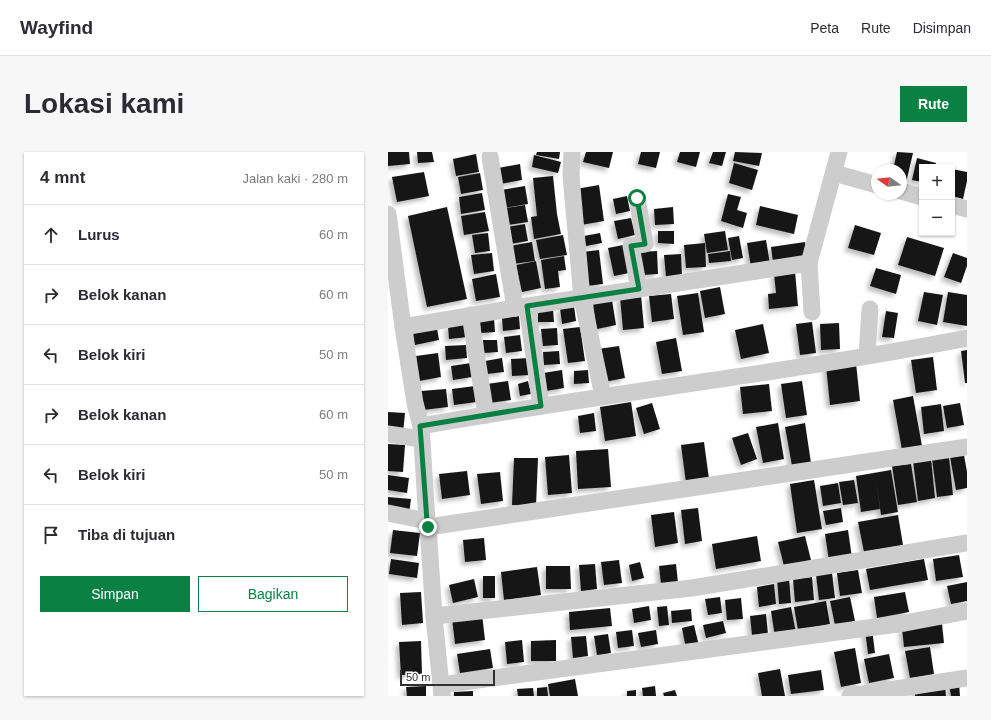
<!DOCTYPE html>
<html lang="id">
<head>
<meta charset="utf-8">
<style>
  body { margin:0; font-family:Helvetica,sans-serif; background:#f7f7f7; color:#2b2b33 }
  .controls { position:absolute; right:12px; top:12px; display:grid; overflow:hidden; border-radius:0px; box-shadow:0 1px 3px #0004 }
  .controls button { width:36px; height:36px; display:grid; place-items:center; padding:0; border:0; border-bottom:1px solid #e1e1e2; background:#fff; color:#2b2b33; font:20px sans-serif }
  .compass { position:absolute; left:483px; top:12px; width:36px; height:36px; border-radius:50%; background:#fff; box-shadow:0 1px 3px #0004; rotate:285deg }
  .scale { position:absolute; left:12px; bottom:10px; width:95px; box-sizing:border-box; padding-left:4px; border:2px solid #303030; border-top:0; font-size:11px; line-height:14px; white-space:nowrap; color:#303030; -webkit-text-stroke:3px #fff; paint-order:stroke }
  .stop { position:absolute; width:12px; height:12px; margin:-9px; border:3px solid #0b8043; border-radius:50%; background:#fff }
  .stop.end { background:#0b8043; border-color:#fff; box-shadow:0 1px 4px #0008 }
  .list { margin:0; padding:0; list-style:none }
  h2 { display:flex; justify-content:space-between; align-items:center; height:52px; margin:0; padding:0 16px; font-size:17px }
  h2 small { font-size:13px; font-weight:400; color:#7c7c81 }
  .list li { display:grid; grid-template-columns:26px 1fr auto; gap:12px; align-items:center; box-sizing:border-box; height:60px; padding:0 16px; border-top:1px solid #e1e1e2 }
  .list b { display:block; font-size:15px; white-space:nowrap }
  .list em { font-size:13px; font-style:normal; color:#7c7c81 }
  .actions { display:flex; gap:8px; padding:12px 16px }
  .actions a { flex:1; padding:9px 0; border:1px solid #0b8043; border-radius:0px; text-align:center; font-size:14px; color:#0b8043 }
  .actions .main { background:#0b8043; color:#fff }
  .icon { flex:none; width:22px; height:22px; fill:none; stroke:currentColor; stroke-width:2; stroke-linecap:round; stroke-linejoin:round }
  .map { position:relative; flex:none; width:579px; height:544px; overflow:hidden; border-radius:0px }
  header { display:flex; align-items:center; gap:24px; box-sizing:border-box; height:56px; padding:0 20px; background:#fff; border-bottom:1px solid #e1e1e2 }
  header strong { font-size:19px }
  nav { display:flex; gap:22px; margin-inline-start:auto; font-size:14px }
  .intro { display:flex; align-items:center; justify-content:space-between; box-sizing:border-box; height:96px; padding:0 24px }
  h1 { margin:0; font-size:28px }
  .button { padding:10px 18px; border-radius:0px; background:#0b8043; color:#fff; font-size:14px; font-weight:700 }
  main { display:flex; gap:24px; padding:0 24px }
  aside { flex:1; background:#fff; border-radius:0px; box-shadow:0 1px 3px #0004 }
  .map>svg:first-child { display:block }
  .building { fill:#171717; filter:url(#shadow) }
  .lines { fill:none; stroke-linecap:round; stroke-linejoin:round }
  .minor { stroke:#cdcdcd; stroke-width:17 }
  .route { stroke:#0b8043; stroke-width:5 }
</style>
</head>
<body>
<header>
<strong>Wayfind</strong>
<nav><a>Peta</a><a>Rute</a><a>Disimpan</a></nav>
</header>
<div class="intro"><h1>Lokasi kami</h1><a class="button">Rute</a></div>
<main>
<aside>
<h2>4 mnt<small>Jalan kaki · 280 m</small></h2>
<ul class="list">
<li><svg class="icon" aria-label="ahead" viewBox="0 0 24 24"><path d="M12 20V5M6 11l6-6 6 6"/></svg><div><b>Lurus</b></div><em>60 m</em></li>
<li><svg class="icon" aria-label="right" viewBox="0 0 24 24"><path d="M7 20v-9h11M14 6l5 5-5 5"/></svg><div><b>Belok kanan</b></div><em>60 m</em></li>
<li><svg class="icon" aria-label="left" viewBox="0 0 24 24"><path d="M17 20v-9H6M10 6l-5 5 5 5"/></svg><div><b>Belok kiri</b></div><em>50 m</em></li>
<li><svg class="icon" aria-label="right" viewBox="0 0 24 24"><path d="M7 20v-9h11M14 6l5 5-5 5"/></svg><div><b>Belok kanan</b></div><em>60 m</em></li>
<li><svg class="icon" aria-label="left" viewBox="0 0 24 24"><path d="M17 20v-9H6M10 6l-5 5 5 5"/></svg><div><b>Belok kiri</b></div><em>50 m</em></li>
<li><svg class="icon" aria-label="arrive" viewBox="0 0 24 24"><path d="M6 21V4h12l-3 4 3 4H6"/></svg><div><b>Tiba di tujuan</b></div></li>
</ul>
<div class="actions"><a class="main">Simpan</a><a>Bagikan</a></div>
</aside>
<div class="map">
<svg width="579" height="544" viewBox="0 0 579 544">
  <defs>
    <filter id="shadow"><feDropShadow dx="-3.5" dy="3.5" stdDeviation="2" flood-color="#0004"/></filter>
  </defs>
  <rect width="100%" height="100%" fill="#fff"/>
  <g class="building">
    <polygon points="0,0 21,0 22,12 0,14"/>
    <polygon points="29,0 44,0 46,10 30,11"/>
    <polygon points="149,0 172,0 171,7 148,3"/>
    <polygon points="198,0 225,0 221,16 195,10"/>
    <polygon points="253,0 272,0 268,16 250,12"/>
    <polygon points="292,0 312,0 308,15 289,10"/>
    <polygon points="325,0 338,0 334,14 321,11"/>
    <polygon points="347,0 374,1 371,14 345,9"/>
    <polygon points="509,0 525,1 518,31 513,29 513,18 505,18"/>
    <polygon points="88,2 91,20 68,24 65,7"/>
    <polygon points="146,3 173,10 170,21 144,15"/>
    <polygon points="529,6 548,11 547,15 534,15 534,30 524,28"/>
    <polygon points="346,11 370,18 364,38 341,31"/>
    <polygon points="132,12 134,28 112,32 110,16"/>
    <polygon points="564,17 579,20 579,29 575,47 564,44"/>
    <polygon points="36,20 41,44 9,50 4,25"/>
    <polygon points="92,21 95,38 73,42 70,25"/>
    <polygon points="165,24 169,62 173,82 146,87 143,65 149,64 145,26"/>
    <polygon points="211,33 216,69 193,73 188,37"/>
    <polygon points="137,34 140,52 116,56 113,38"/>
    <polygon points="94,41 97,58 73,62 71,45"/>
    <polygon points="340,42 353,45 349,58 359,61 355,76 333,69"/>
    <polygon points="239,44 242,59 228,62 225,47"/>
    <polygon points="137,53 140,70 120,73 118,56"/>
    <polygon points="372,54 410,63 406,82 368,73"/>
    <polygon points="59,55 79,147 39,155 20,64"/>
    <polygon points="285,55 286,72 267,73 266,57"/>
    <polygon points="97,60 101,79 76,83 73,64"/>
    <polygon points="243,66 247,83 230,87 226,69"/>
    <polygon points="137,72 140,89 122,92 119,75"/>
    <polygon points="467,73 493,81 486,103 460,96"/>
    <polygon points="270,79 286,79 286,92 270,91"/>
    <polygon points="337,79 340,98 319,101 316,82"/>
    <polygon points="100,81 102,99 87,101 84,83"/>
    <polygon points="212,81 214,91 198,94 196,84"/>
    <polygon points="175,83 179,103 152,107 148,88"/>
    <polygon points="351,84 355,106 344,108 340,86"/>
    <polygon points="519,85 556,96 547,124 510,113"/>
    <polygon points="378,88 382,112 363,115 359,91"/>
    <polygon points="144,90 147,109 125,112 122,94"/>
    <polygon points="417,90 419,105 385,110 383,95"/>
    <polygon points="317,91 318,115 298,116 296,93"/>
    <polygon points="235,93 241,121 226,124 220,96"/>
    <polygon points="211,98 215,132 198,134 194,100"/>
    <polygon points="269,99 270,122 253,123 252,100"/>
    <polygon points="342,99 343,109 321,111 320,102"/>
    <polygon points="104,101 106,119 86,122 83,103"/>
    <polygon points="565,101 579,106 579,114 573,131 556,125"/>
    <polygon points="293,102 294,124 278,125 276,103"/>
    <polygon points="176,104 178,118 170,119 172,135 157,137 153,108"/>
    <polygon points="148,109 153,136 134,140 128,113"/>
    <polygon points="488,116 513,123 508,142 482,134"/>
    <polygon points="407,119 410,154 381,157 380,142 388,141 386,122"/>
    <polygon points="108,122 112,145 88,149 84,127"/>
    <polygon points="332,135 337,162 317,166 312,139"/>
    <polygon points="536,140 555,143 549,173 530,169"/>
    <polygon points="560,140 579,143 579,174 555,170"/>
    <polygon points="310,141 316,180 295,183 289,144"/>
    <polygon points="283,142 286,167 264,170 261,144"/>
    <polygon points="253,143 256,176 235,178 232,145"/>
    <polygon points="224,148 228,173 209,177 205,152"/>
    <polygon points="186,154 188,169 174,172 172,156"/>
    <polygon points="150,157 165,157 166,170 150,170"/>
    <polygon points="498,159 510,161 506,186 494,185"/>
    <polygon points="131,164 132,177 115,179 114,166"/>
    <polygon points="106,166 107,180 93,181 92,168"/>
    <polygon points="424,170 428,201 412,203 408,172"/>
    <polygon points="451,171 452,197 433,198 432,172"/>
    <polygon points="79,172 80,185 61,187 60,174"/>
    <polygon points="375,172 381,201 353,207 347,178"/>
    <polygon points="192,175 197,209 180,211 175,177"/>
    <polygon points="49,176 51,188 27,193 25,180"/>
    <polygon points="169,176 170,193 155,194 153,177"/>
    <polygon points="132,183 134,199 118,201 116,185"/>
    <polygon points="288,186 294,219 274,222 268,190"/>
    <polygon points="95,188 109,188 110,200 96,201"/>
    <polygon points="78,193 79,206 58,208 57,194"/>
    <polygon points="231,194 237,226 216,230 210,197"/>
    <polygon points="579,198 579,231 577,231 573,199"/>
    <polygon points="171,199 172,212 156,213 155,200"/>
    <polygon points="50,201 53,225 31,229 28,204"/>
    <polygon points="545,205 549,238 528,241 523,208"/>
    <polygon points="114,206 116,220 99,222 97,209"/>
    <polygon points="141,206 142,223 124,224 123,207"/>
    <polygon points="83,211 84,225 65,228 63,214"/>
    <polygon points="468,211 472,249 442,253 438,214"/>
    <polygon points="174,218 176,236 158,239 155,221"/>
    <polygon points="200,218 201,231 186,232 186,219"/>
    <polygon points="120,229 123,248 101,251 99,232"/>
    <polygon points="140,229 143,242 132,244 130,232"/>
    <polygon points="414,229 419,263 398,266 393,232"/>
    <polygon points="381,232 384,259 355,262 352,235"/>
    <polygon points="87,234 89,250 66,253 64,237"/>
    <polygon points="58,237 60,255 35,258 33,239"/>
    <polygon points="525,244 534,294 514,298 505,248"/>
    <polygon points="243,250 248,284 217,289 212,255"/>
    <polygon points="264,251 272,277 256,282 248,256"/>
    <polygon points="572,251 576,273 559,276 555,254"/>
    <polygon points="553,252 556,279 536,282 533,255"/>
    <polygon points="0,260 17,261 15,281 0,280"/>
    <polygon points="206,261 208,279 192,281 190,264"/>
    <polygon points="390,271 396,307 375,311 368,275"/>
    <polygon points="417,271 423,311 404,314 397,275"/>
    <polygon points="360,281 369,307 353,313 344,286"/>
    <polygon points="316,290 321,327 298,331 293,293"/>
    <polygon points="0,292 17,293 15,320 0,319"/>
    <polygon points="220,297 223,335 190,337 188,299"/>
    <polygon points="181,303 184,341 160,343 157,305"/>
    <polygon points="576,303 579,320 579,336 568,338 562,305"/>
    <polygon points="561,305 565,343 549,345 544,307"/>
    <polygon points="126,306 150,306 148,354 124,353"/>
    <polygon points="543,306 547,346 530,349 525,309"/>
    <polygon points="523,312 529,350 510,353 504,314"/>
    <polygon points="503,318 510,360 493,363 488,328 492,357 473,360 468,324"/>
    <polygon points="79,319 82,343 54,347 51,322"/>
    <polygon points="112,320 115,349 93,352 89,322"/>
    <polygon points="0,323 21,326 19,341 0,338"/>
    <polygon points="426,328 434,377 409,381 402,332"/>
    <polygon points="466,328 470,351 455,353 451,330"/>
    <polygon points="450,331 453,351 435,354 432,334"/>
    <polygon points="0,345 23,347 21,362 0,360"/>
    <polygon points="310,356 314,389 297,392 293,358"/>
    <polygon points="453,356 455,370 438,373 435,359"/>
    <polygon points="286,360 290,391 267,395 263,363"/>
    <polygon points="510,363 515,393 476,400 470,370"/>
    <polygon points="5,378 32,381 29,404 2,401"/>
    <polygon points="460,378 464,406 441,409 437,382"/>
    <polygon points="369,384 373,409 328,417 324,392"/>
    <polygon points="417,384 423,408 396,414 390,390"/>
    <polygon points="96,386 98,408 77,410 75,388"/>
    <polygon points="571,403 575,425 548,429 545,407"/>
    <polygon points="3,407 31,411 29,426 1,422"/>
    <polygon points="536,407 540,428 482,438 478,417"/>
    <polygon points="231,408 234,431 216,433 213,410"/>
    <polygon points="252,410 256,426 244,429 241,413"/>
    <polygon points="207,412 209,437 193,439 191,413"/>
    <polygon points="288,412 290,431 273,432 271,414"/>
    <polygon points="158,414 182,414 183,437 158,437"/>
    <polygon points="149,415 153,443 116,448 113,420"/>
    <polygon points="470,418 474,441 452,444 449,421"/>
    <polygon points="444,421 447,446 431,448 428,423"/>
    <rect x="95" y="424" width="12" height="22"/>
    <polygon points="401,425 403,451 391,452 389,426"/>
    <polygon points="424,425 426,448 407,450 405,427"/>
    <polygon points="86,427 90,445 65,451 61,433"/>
    <polygon points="579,430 579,449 563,452 559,434"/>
    <polygon points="386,432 388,452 371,455 369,435"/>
    <polygon points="33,440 35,471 14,473 12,441"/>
    <polygon points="517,440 521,460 489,466 486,445"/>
    <polygon points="332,445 334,461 320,463 317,447"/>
    <polygon points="462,445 467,469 447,473 442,449"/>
    <polygon points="353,446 355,467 339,468 337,448"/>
    <polygon points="438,449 442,472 410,478 406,455"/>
    <polygon points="261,454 263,468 246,471 244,457"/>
    <polygon points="279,454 281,473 271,474 269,455"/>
    <polygon points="403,455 408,481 387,485 383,459"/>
    <polygon points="222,456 224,474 182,478 181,460"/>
    <polygon points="303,457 304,469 284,471 283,459"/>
    <polygon points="94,462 97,488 67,492 64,466"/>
    <polygon points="378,462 380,482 364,483 362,464"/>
    <polygon points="335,469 338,481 318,486 315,473"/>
    <polygon points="554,472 556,491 516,495 514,476"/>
    <polygon points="306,473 311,494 298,497 294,476"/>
    <polygon points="484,477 487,501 480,502 477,478"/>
    <polygon points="244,478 246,494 230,496 228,480"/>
    <polygon points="268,478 270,492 253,495 250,481"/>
    <polygon points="220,482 223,501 209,503 206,484"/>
    <polygon points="198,484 200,504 185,506 183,485"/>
    <polygon points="134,488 136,510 119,512 117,490"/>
    <polygon points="168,488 168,509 143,509 143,489"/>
    <polygon points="33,489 34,522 13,523 11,490"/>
    <polygon points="542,495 546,522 522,526 517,499"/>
    <polygon points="467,496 473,531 453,535 446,500"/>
    <polygon points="102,497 105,516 72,521 69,502"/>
    <polygon points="501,502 506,526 481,531 476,507"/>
    <polygon points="392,517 397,544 374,544 370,521"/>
    <polygon points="433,518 436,538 403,542 400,523"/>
    <polygon points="187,527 190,544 162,544 160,532"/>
    <polygon points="571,532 572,544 563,544 561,533"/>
    <polygon points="38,534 38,544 19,544 18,535"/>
    <polygon points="267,534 268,544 255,544 254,536"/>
    <polygon points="557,534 558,544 527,544 526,539"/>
    <polygon points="159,535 160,544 149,544 149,536"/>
    <polygon points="145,536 146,544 130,544 129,537"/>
    <polygon points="248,538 248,544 239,544 239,539"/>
    <polygon points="287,538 289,544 276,544 275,541"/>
    <polygon points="85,539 85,544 66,544 66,540"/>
  </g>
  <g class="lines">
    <g class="minor">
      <polyline points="184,0 183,24 194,146 215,244"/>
      <polyline points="102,5 127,156"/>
      <polyline points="446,21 489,33"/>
      <polyline points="513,39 534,45"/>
      <polyline points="249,46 257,92 243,94 251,137"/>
      <polyline points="564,53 579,57"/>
      <polyline points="0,62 15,175 127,156 421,111"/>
      <polyline points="139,154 153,254"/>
      <polyline points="424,160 421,111 451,0"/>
      <polyline points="82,163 98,263"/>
      <polyline points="15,175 27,251 33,274 39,369 40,375 46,464 54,544"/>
      <polyline points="479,203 482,157"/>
      <path d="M33 274C214 242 398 221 579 186"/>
      <polyline points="0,282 33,287"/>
      <polyline points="0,361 39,369"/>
      <polyline points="40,375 579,295"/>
      <polyline points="46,464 304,436 579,391"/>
      <polyline points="53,533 517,471 579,459"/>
      <polyline points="462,544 579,526"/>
    </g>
  </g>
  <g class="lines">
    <polyline class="route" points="40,375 39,369 32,274 153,254 139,154 251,137 243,94 257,92 249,46"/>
  </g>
</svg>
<div class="controls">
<button>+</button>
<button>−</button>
</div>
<svg class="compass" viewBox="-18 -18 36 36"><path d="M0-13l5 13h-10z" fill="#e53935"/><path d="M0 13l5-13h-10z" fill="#7c7c81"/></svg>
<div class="scale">50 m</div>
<div class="stop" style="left:249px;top:46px"></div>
<div class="stop end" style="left:40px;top:375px"></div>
</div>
</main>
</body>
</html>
